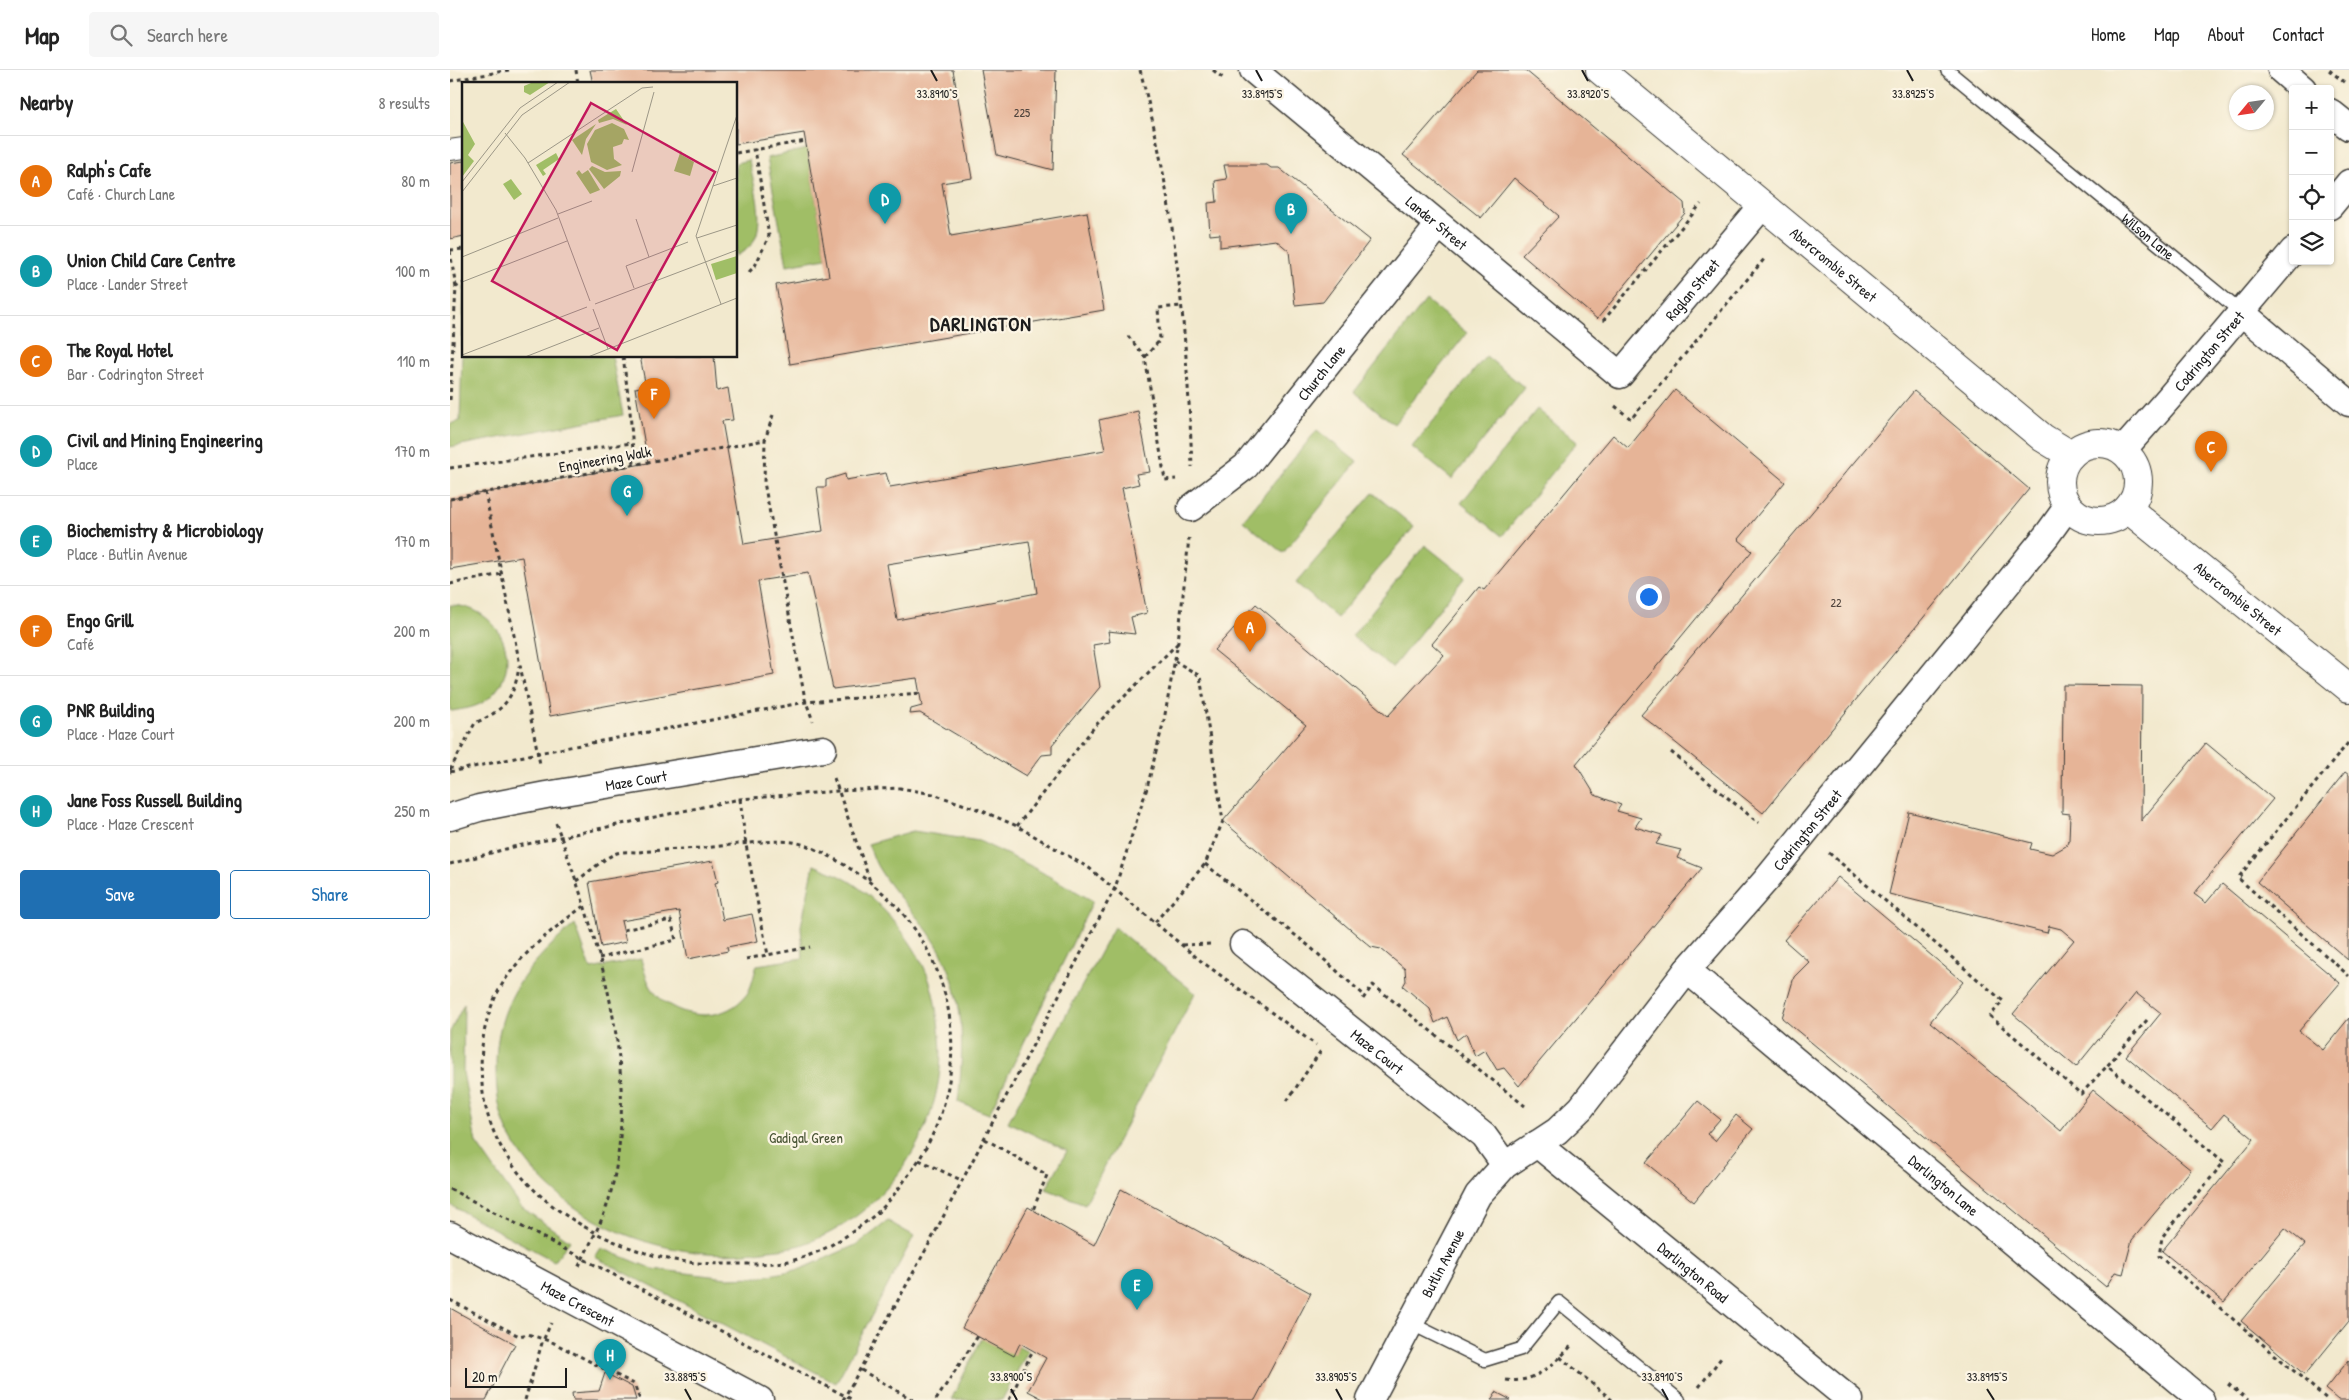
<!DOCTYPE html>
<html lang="en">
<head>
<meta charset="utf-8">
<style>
  body { margin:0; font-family:"Patrick Hand",sans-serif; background:#f6f6f6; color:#222 }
  .controls { position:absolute; right:15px; top:15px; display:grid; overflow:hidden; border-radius:5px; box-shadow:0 1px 4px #0004 }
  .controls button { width:45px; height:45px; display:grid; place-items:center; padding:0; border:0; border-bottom:1px solid #e0e0e0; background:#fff; color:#222; font:25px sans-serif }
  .compass { position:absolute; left:1779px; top:15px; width:45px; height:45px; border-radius:50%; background:#fff; box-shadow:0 1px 4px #0004; rotate:241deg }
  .scale { position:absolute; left:15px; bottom:12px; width:102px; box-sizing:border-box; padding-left:5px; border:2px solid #1c1c1c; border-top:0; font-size:14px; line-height:18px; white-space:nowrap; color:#1c1c1c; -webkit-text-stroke:4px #fcf5e5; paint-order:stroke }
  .you { position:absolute; left:1198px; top:526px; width:18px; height:18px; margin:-12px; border:4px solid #fff; border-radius:50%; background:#1a73e8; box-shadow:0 0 0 8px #1a73e833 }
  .badge { display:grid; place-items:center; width:32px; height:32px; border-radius:50%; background:#1f6fb2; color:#fff; font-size:16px; font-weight:700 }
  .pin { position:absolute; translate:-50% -41px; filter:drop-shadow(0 1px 2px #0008) }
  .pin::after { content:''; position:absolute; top:26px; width:18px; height:15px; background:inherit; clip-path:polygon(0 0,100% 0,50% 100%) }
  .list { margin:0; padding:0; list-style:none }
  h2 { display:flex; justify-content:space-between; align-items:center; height:65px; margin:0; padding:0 20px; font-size:21px }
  h2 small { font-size:16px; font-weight:400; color:#767676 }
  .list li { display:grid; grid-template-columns:32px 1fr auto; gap:15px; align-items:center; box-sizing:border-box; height:90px; padding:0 20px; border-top:1px solid #e0e0e0 }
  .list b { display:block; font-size:19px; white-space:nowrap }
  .list p { margin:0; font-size:16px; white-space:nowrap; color:#767676 }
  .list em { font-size:16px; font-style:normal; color:#767676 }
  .actions { display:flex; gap:10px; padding:15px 20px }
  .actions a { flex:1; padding:11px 0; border:1px solid #1f6fb2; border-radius:5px; text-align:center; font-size:18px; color:#1f6fb2 }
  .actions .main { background:#1f6fb2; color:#fff }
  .icon { flex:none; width:28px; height:28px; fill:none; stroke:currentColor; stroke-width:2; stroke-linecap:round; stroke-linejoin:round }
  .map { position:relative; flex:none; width:1899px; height:1330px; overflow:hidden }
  header { display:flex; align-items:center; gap:30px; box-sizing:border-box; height:70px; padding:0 25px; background:#fff; border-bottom:1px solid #e0e0e0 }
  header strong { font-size:24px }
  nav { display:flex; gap:28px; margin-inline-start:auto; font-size:18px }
  .search { width:350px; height:45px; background:#f6f6f6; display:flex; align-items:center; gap:12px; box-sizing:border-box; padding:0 18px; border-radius:5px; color:#767676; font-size:19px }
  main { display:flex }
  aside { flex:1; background:#fff }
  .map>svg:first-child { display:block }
  .green { fill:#a0be66; stroke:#5e6d41 }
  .building { fill:#e6b497; fill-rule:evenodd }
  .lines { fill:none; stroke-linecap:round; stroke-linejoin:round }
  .service-casing { stroke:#3c3b37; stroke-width:15 }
  .pedestrian-casing { stroke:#3c3b37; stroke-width:22 }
  .minor-casing { stroke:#3c3b37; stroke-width:29 }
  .tertiary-casing { stroke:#3c3b37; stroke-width:30 }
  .path { stroke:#3c3b37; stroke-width:3; stroke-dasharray:4 4; stroke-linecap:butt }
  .service { stroke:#fff; stroke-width:12 }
  .pedestrian { stroke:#fff; stroke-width:20 }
  .minor { stroke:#fff; stroke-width:26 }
  .tertiary { stroke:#fff; stroke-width:28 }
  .ticks { fill:none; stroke:#1c1c1c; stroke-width:2 }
  .labels { text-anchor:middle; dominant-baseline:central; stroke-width:4.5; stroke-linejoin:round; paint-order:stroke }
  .number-label { font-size:12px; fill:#4e423b }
  .street-label { font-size:15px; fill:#1c1c1c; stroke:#fcf5e5 }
  .park-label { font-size:15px; fill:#4a5536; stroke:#fcf5e5 }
  .district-label { font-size:20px; font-weight:bold; letter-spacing:1px; fill:#1c1c1c; stroke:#fcf5e5 }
  .inset-road { fill:none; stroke:#9c9787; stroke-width:1 }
  .view { fill:#c2185b; fill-opacity:0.15; stroke:#c2185b; stroke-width:2.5 }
  .inset-edge { fill:none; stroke:#1c1c1c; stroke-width:2.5 }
  .ticks-label { font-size:12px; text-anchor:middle; fill:#1c1c1c; stroke:#fcf5e5; stroke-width:4.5; stroke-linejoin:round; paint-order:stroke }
</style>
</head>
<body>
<header>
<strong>Map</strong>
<div class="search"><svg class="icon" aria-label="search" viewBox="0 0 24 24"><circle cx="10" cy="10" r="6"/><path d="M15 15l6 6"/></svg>Search here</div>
<nav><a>Home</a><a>Map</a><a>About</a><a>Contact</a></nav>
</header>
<main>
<aside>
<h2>Nearby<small>8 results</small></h2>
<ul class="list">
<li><span class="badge" style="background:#e8710a">A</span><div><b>Ralph's Cafe</b><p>Café · Church Lane</p></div><em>80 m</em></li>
<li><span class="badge" style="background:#0f9aa8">B</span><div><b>Union Child Care Centre</b><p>Place · Lander Street</p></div><em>100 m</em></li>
<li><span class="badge" style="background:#e8710a">C</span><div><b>The Royal Hotel</b><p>Bar · Codrington Street</p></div><em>110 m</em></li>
<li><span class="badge" style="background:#0f9aa8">D</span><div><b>Civil and Mining Engineering</b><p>Place</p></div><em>170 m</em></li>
<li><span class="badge" style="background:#0f9aa8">E</span><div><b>Biochemistry &amp; Microbiology</b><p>Place · Butlin Avenue</p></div><em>170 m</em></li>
<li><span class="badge" style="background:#e8710a">F</span><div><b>Engo Grill</b><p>Café</p></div><em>200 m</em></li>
<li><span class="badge" style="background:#0f9aa8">G</span><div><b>PNR Building</b><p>Place · Maze Court</p></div><em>200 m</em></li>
<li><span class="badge" style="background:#0f9aa8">H</span><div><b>Jane Foss Russell Building</b><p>Place · Maze Crescent</p></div><em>250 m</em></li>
</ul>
<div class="actions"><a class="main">Save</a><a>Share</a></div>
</aside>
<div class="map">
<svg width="1899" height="1330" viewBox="0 0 1899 1330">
  <rect width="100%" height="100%" fill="#fcf5e5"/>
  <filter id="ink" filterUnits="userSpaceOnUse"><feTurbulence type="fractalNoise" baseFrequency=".02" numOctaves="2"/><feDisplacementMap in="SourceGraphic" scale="10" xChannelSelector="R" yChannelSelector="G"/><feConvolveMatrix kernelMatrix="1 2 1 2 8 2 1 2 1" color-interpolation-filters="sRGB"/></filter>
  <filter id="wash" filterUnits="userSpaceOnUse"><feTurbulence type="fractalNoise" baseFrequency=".0096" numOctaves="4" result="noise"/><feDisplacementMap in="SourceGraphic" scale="20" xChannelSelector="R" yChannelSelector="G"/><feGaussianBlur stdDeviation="1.12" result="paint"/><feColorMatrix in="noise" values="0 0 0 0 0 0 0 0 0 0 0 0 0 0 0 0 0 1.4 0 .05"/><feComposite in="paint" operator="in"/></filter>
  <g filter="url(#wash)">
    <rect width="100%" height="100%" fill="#f2e9ce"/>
    <g class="green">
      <polygon points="357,79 376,188 337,195 317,88"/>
      <path d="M299 90C303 114 319 158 299 177 296 181 290 183 286 186V93Z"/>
      <polygon points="14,216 14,286 162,286 173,345 0,377 0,354 10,351"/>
      <polygon points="976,230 1017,263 944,354 904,322"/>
      <polygon points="1036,286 1075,318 1002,409 962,377"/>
      <polygon points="1087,339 1127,372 1052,466 1011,433"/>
      <polygon points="867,360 907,392 833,483 793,451"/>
      <polygon points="923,423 964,457 887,548 846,513"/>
      <polygon points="975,475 1015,507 942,598 902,566"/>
      <path d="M0 535C53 536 78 600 35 631 25 638 13 639 2 641L0 640Z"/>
      <path d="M463 761 529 771 579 795 643 831 539 1044 508 1032C514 977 516 920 485 872 470 847 446 827 431 802 425 794 422 783 418 774Z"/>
      <path d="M364 795C375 800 388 804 399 811 429 830 457 863 473 895 484 917 487 943 490 967 495 1015 477 1065 449 1103 423 1137 392 1161 351 1175 341 1178 329 1179 319 1180 223 1197 108 1155 60 1066 49 1047 46 1020 46 999 45 934 77 894 125 854L141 899 191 889C195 904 199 919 211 929 236 950 276 952 297 924 302 917 304 904 307 895L353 888 351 856Z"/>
      <polygon points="664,857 745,923 635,1134 596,1119 617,1081 558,1052"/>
      <polygon points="14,934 13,1002 26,1073 71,1137 120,1171 104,1191 0,1135 0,962"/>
      <polygon points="438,1151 464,1166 386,1313 145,1187 151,1178 203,1199 277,1208 309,1207 351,1199 408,1174"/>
      <polygon points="532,1268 564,1285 569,1276 578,1281 552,1330 501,1330"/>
    </g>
    <g id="blocks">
      <g class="building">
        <polygon points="140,0 503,0 522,108 492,113 501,166 637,142 654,240 340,294 326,215 379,206 354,63 286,74 286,14 143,14"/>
        <polygon points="531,0 606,0 603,100 547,85"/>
        <polygon points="1027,0 1075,0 1234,133 1235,143 1147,249 1072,185 1109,146 1064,108 1031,148 953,85"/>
        <polygon points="14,91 14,166 0,169 0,93"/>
        <polygon points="774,95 817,95 821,98 829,98 920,170 873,232 845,235 839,181 826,170 770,177 770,164 760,165 758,133 767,132 765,111 777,109"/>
        <path d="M190 286H264L267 321 278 318 283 350 272 351 294 474 373 461 367 417H376V410L395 404 396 410 436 403 440 417 655 380 649 350 688 341 700 402 686 404 689 414 672 418 697 543 681 547 685 564 658 561 660 572 643 575 650 617 602 675V684L592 685 576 706 470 643 460 644 461 639 472 636 467 608 383 619 358 503 308 511 324 605 100 646 72 487 0 499V429L198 393 185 318 199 316 195 312ZM579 471 587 523 447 550 437 494Z"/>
        <polygon points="1225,320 1335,412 1288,469 1302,481 1126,694 1145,725 1171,735 1167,741 1191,748 1185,757 1212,765 1206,774 1231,780 1227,788 1252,798 1069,1016 1054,998 1047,1000 1035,980 1025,986 1016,963 1007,970 997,947 985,953 980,939 953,916 956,911 955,899 931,879 921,877 773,751 856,655 764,580 806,534 938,646 994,585 982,574 1029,517 1034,520 1163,365 1178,378"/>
        <polygon points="1464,321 1579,419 1313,743 1191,645"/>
        <polygon points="1613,615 1692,616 1691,751 1756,673 1823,729 1744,824 1756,833 1772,814 1890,913 1849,961 1873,980 1899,948 1899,1251 1855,1305 1791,1251 1855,1174 1835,1158 1774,1232 1712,1181 1804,1069 1774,1044 1762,1058 1676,986 1711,943 1686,923 1626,997 1563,944 1624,870 1611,859 1599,856 1597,863 1439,824 1459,742 1582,773 1580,779 1602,784 1616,776 1619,770 1620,744 1612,743"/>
        <polygon points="1895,702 1899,705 1898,890 1807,812"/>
        <polygon points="263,791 268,812 265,813 273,850 302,844 308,871 277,877 278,881 238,889 229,841 171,851 176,872 151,877 139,812"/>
        <polygon points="1388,807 1513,912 1480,952 1611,1061 1643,1020 1741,1100 1682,1170 1673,1204 1665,1202 1656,1217 1332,948 1344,907 1359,892 1334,870"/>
        <polygon points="1248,1031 1270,1049 1257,1064 1265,1071 1286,1045 1303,1059 1244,1132 1196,1093"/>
        <polygon points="671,1119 861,1223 805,1330 595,1330 578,1321 596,1288 570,1273 564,1286 512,1258 578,1137 644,1175"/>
        <polygon points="0,1238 65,1274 36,1330 0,1330"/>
        <polygon points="1899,1290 1899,1330 1888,1330 1875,1319"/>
        <polygon points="155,1303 182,1317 186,1330 123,1330 122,1323 149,1321"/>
        <polygon points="1046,1322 1061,1330 1041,1330"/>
      </g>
    </g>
  </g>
  <g filter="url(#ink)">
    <use href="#blocks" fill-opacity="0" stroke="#3c3b37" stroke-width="1"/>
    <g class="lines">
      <g class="service-casing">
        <g id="service">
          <path id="s1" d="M1497 0 1791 242"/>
          <polyline points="960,1253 1035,1290 1071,1279 1109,1232 1229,1330"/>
        </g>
      </g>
      <g class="pedestrian-casing">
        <polyline id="pedestrian" points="0,80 14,78"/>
      </g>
      <g class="minor-casing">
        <g id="minor">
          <path id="s2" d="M803 0 1170 305 1313 135"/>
          <polyline points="1831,0 1853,19"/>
          <polyline points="1880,42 1899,57"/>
          <polyline points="1880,136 1899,113"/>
          <polyline points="1791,242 1899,333"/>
          <path id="s3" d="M1673 380 1718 329 1843 181"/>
          <path id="s4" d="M741 438 796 396 989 155"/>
          <path id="s5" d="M0 747 29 738 96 725 373 679"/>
          <path id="s6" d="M793 874 1034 1066 1055 1095"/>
          <path id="s7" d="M1237 900 1751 1330"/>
          <path id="s8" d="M1087 1074 1400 1330"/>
          <path id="s9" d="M0 1165 310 1330"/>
          <path id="s10" d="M920 1330 1028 1125 1055 1095 1107 1061 1131 1038 1237 900 1316 810 1597 465 1618 436"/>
        </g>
      </g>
      <g class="tertiary-casing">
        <g id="tertiary">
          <path id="s11" d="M1150 0 1593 368 1621 385"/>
          <circle cx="1649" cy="412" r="39"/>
          <path id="s12" d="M1678 439 1899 618"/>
        </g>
      </g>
      <g class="path">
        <polyline points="126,0 128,14"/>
        <path d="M690 0C725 130 737 263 742 397"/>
        <polyline points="763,0 773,8"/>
        <polyline points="1879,0 1894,12"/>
        <polyline points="0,11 59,0"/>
        <polyline points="286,83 356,71"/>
        <polyline points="0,180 14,179"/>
        <polyline points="0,181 6,217"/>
        <polyline points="299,202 305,196 319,166 305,79"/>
        <polyline points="1153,251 1251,134"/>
        <polyline points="678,266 695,287 715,410 726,409"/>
        <polyline points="173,286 180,341 184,395"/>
        <polyline points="695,287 710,270 708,238 732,236"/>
        <polyline points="0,330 6,217 14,213"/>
        <polyline points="1165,336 1181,349 1315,188"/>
        <polyline points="323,345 315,370 314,412 355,629 363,651"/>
        <polyline points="0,398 182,373"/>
        <polyline points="35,422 90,694"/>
        <polyline points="0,429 315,370"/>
        <polyline points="0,514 52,504"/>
        <polyline points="1898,673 1788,808 1899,906"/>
        <polyline points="1221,682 1309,753"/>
        <path d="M0 700 25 653C54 641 65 627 69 596"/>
        <polyline points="0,702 88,683 356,632 471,623"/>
        <polyline points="384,708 420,811"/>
        <polyline points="290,729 296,775 318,885"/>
        <path d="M106 753C148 872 194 1002 159 1129 152 1153 139 1175 128 1198"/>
        <polyline points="567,756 645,656 728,573"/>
        <polyline points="1379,783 1553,931 1540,946 1631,1024 1657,996"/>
        <polyline points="0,794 63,777 290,729 388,721 450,718 483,724 530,740 567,756 639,798 751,891 866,975"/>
        <polyline points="755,794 859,876 915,926"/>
        <path d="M126 811C137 804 155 787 167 783 173 781 182 782 188 782 209 780 231 779 252 778 276 776 321 769 343 772 366 776 388 791 407 803 507 869 532 1002 462 1100 450 1117 437 1136 421 1148 398 1166 369 1185 340 1191 324 1194 307 1194 291 1194 265 1194 239 1194 214 1188 129 1167 40 1109 32 1014 29 978 34 944 53 913 73 881 106 857 135 835"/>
        <polyline points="705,852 755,794 773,751 750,606 725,591"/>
        <polyline points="732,875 763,874"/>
        <polyline points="149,888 226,870 221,850 173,860"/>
        <polyline points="296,889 360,877"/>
        <polyline points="913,929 923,915 1075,1036"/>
        <polyline points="1697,950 1657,996 1774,1092 1712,1167 1709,1186 1878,1330"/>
        <polyline points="837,1031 872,979"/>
        <polyline points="535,1069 597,1105 583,1140"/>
        <polyline points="469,1090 513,1111"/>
        <polyline points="0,1119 403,1330"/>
        <polyline points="0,1230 69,1266 78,1264 102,1272 184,1314 190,1330"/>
        <polyline points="1110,1287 1162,1330"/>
        <polyline points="411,1300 463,1330"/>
        <path d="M1056 1310C1085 1314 1104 1294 1122 1275"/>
        <polyline points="1778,1314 1798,1330"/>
        <polyline points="1249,1317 1271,1288"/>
        <polyline points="75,1330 92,1273 101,1253"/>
        <polyline points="393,1330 479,1174 665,818 697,718 714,650 728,572 739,468"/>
        <polyline points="486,1330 528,1266"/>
        <polyline points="559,1330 583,1280"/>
      </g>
      <use href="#service" class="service"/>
      <use href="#pedestrian" class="pedestrian"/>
      <use href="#minor" class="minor"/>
      <use href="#tertiary" class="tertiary"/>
    </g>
  </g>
  <path class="ticks" d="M481 0 487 11M806 0 812 11M1132 0 1138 11M1457 0 1463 11M235 1319 241 1330M561 1319 567 1330M886 1319 892 1330M1212 1319 1218 1330M1537 1319 1544 1330"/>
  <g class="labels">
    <g class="number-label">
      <text x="572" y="42">225</text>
      <text x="1386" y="532">22</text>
    </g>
    <g class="street-label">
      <text stroke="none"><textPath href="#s2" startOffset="239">Lander Street</textPath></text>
      <text stroke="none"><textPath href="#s1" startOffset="261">Wilson Lane</textPath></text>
      <text stroke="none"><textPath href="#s11" startOffset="304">Abercrombie Street</textPath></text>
      <text stroke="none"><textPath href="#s2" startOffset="589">Raglan Street</textPath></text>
      <text stroke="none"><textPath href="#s3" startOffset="131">Codrington Street</textPath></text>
      <text stroke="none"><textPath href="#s4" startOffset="189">Church Lane</textPath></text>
      <text transform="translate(155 389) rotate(-10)">Engineering Walk</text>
      <text stroke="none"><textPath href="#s12" startOffset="142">Abercrombie Street</textPath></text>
      <text stroke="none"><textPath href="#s5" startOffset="190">Maze Court</textPath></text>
      <text stroke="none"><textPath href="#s10" startOffset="726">Codrington Street</textPath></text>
      <text stroke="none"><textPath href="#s6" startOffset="172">Maze Court</textPath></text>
      <text stroke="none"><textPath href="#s7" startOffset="335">Darlington Lane</textPath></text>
      <text stroke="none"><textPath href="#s10" startOffset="155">Butlin Avenue</textPath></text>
      <text stroke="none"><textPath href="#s8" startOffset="202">Darlington Road</textPath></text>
      <text stroke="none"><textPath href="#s9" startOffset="145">Maze Crescent</textPath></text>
    </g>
    <g class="park-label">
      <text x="356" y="1067">Gadigal Green</text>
    </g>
    <g class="district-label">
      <text x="531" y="253">DARLINGTON</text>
    </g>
  </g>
  <g transform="translate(12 12)">
    <rect width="275" height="275" fill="#f2e9ce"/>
    <path d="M88 0 68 13 62 10V4L69 1ZM154 27 165 43 151 37 137 41 136 38ZM0 38 13 62 6 73 12 79 0 95ZM150 41 162 47 167 58 162 57 160 62 151 65 152 77 160 83 145 88 129 80 125 62 133 48ZM134 42 124 57 120 73 110 58ZM219 68 220 73 232 80 228 94 212 89ZM94 71 97 77 81 88 84 92 81 94 74 83ZM130 84 143 90 159 89 158 94 142 107 127 87ZM117 88 120 92 126 88 138 108 128 112 114 91ZM49 97 60 112 52 118 41 102ZM275 174V191L254 198 249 182Z" fill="#a0be66"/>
    <path class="inset-road" d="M43 51 63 76 94 128 128 219M66 81 180 6 191 5M170 90 192 10M0 100 58 26 96 0M251 104 275 96M0 110 60 33 108 0M96 132 130 119M174 137 187 175M235 156 275 143M0 175 96 136M0 200 105 159M172 206 164 184 226 160M133 222 275 168M259 222 234 154 275 33M131 227 146 267M0 273 125 225M63 275 137 246M126 275 275 216"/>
    <path class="view" d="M129 21 253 90 155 268 30 199Z"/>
    <rect width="275" height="275" class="inset-edge"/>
  </g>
  <g class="ticks-label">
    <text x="1463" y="28">33.8925°S</text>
    <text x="487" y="28">33.8910°S</text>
    <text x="812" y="28">33.8915°S</text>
    <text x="1138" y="28">33.8920°S</text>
    <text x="235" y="1311">33.8895°S</text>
    <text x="561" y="1311">33.8900°S</text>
    <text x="886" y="1311">33.8905°S</text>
    <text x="1212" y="1311">33.8910°S</text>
    <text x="1537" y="1311">33.8915°S</text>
  </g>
</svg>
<div class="controls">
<button>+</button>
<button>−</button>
<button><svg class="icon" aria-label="locate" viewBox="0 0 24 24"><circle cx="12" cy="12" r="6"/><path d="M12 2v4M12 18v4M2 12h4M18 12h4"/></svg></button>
<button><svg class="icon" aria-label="layers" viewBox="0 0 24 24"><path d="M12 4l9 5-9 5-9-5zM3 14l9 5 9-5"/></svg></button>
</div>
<svg class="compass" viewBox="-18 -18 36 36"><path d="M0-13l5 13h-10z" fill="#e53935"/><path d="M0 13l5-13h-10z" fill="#767676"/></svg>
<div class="scale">20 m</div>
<div class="you"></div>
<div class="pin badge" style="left:800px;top:582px;background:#e8710a">A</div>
<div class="pin badge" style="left:841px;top:164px;background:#0f9aa8">B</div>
<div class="pin badge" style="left:1761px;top:402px;background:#e8710a">C</div>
<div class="pin badge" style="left:435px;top:154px;background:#0f9aa8">D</div>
<div class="pin badge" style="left:687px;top:1240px;background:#0f9aa8">E</div>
<div class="pin badge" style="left:204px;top:349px;background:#e8710a">F</div>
<div class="pin badge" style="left:177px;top:446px;background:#0f9aa8">G</div>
<div class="pin badge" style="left:160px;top:1310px;background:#0f9aa8">H</div>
</div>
</main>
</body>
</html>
